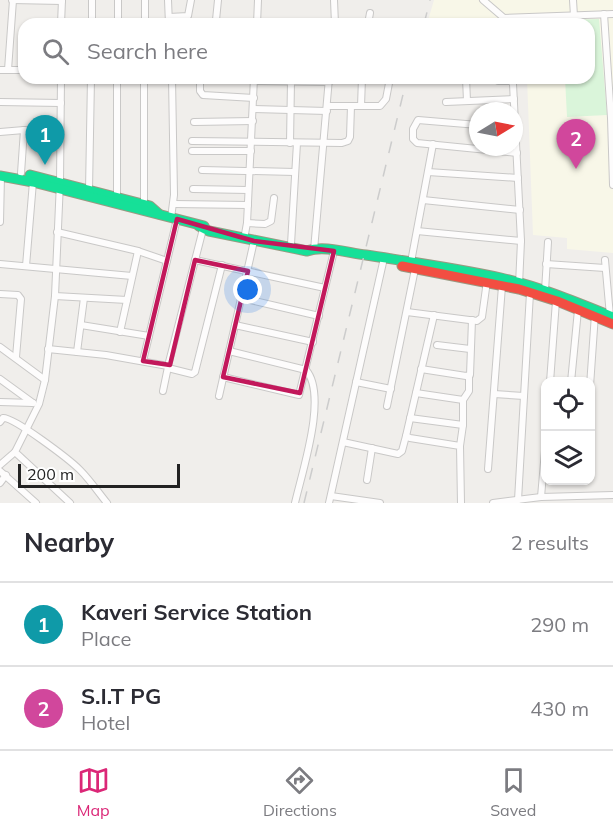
<!DOCTYPE html>
<html lang="en">
<head>
<meta charset="utf-8">
<style>
  body { margin:0; font-family:Mulish,sans-serif; background:#f2f2f3; color:#2b2b33 }
  .controls { position:absolute; right:18px; bottom:18px; display:grid; overflow:hidden; border-radius:12px; box-shadow:0 2px 4px #0004 }
  .controls button { width:54px; height:54px; display:grid; place-items:center; padding:0; border:0; border-bottom:2px solid #e1e1e2; background:#fff; color:#2b2b33; font:30px sans-serif }
  .compass { position:absolute; left:469px; top:102px; width:54px; height:54px; border-radius:50%; background:#fff; box-shadow:0 2px 4px #0004; rotate:80deg }
  .scale { position:absolute; left:18px; bottom:15px; width:162px; box-sizing:border-box; padding-left:6px; border:3px solid #222; border-top:0; font-size:16px; line-height:21px; white-space:nowrap; color:#222; -webkit-text-stroke:4px #fff; paint-order:stroke }
  .you { position:absolute; left:248px; top:290px; width:21px; height:21px; margin:-15px; border:4px solid #fff; border-radius:50%; background:#1a73e8; box-shadow:0 0 0 9px #1a73e833 }
  .badge { display:grid; place-items:center; width:39px; height:39px; border-radius:50%; background:#db2777; color:#fff; font-size:20px; font-weight:700 }
  .pin { position:absolute; translate:-50% -50px; filter:drop-shadow(0 2px 3px #0008) }
  .pin::after { content:''; position:absolute; top:32px; width:21px; height:18px; background:inherit; clip-path:polygon(0 0,100% 0,50% 100%) }
  .list { margin:0; padding:0; list-style:none }
  h2 { display:flex; justify-content:space-between; align-items:center; height:78px; margin:0; padding:0 24px; font-size:26px }
  h2 small { font-size:20px; font-weight:400; color:#7c7c81 }
  .list li { display:grid; grid-template-columns:39px 1fr auto; gap:18px; align-items:center; box-sizing:border-box; height:84px; padding:0 24px; border-top:2px solid #e1e1e2 }
  .list b { display:block; font-size:22px; white-space:nowrap }
  .list p { margin:0; font-size:20px; white-space:nowrap; color:#7c7c81 }
  .list em { font-size:20px; font-style:normal; color:#7c7c81 }
  .icon { flex:none; width:33px; height:33px; fill:none; stroke:currentColor; stroke-width:2; stroke-linecap:round; stroke-linejoin:round }
  .map { position:relative; flex:none; width:613px; height:503px; overflow:hidden }
  .search { position:absolute; background:#fff; box-shadow:0 2px 4px #0004; left:18px; right:18px; top:18px; height:66px; display:flex; align-items:center; gap:15px; box-sizing:border-box; padding:0 21px; border-radius:18px; color:#7c7c81; font-size:22px }
  .sheet { height:246px; background:#fff }
  nav { display:flex; justify-content:space-around; align-items:center; box-sizing:border-box; height:84px; border-top:2px solid #e1e1e2; background:#fff; font-size:16px; color:#7c7c81 }
  nav a { display:grid; justify-items:center; gap:3px }
  nav .on { color:#db2777 }
  .map>svg:first-child { display:block }
  .education { fill:#f8f7e8 }
  .park { fill:#daf5da }
  .lines { fill:none; stroke-linecap:round; stroke-linejoin:round }
  .street-casing { stroke:#c9c8c7; stroke-width:8 }
  .fast-casing { stroke:#999a82; stroke-width:11 }
  .jam-casing { stroke:#999a82; stroke-width:11 }
  .street { stroke:#fdfcfc; stroke-width:6 }
  .fast { stroke:#16e098; stroke-width:9 }
  .jam { stroke:#f24e42; stroke-width:9 }
  .rail { stroke:#ccc; stroke-width:1.5; stroke-dasharray:12 12; stroke-linecap:butt }
  .marked { fill:none; stroke:#c2185b; stroke-width:4.5; stroke-linejoin:round }
</style>
</head>
<body>
<div class="map">
<svg width="613" height="503" viewBox="0 0 613 503">
  <rect width="100%" height="100%" fill="#f0eeeb"/>
  <polygon class="education" points="434,0 613,0 613,253 567,249 567,238 533,235 527,78 589,78 589,24 427,24"/>
  <polygon class="park" points="599,19 607,115 567,117 565,78 589,78 589,24 563,24 563,20"/>
  <g class="lines">
    <g class="street-casing">
      <g id="street">
        <polyline points="12,0 62,1"/>
        <polyline points="168,0 169,24"/>
        <polyline points="334,0 335,24"/>
        <polyline points="483,0 504,18 613,14"/>
        <polyline points="573,0 574,16"/>
        <polyline points="604,14 611,118 613,185"/>
        <polyline points="169,17 188,16 191,0"/>
        <polyline points="216,20 218,0"/>
        <polyline points="257,23 280,24"/>
        <polyline points="61,24 62,0"/>
        <polyline points="92,24 92,0"/>
        <polyline points="118,24 118,0"/>
        <polyline points="145,24 145,0"/>
        <polyline points="257,24 258,0"/>
        <polyline points="368,24 370,13"/>
        <polyline points="0,70 24,70"/>
        <polyline points="8,70 13,0"/>
        <polyline points="61,78 60,182 55,296 45,380 39,404 15,452 70,503"/>
        <polyline points="144,78 144,205"/>
        <polyline points="172,78 200,78"/>
        <polyline points="200,78 200,91 203,95 254,98"/>
        <polyline points="466,78 467,101"/>
        <polyline points="496,78 498,81 511,81 513,84 521,241 519,285"/>
        <polyline points="254,81 329,82"/>
        <polyline points="0,102 61,103"/>
        <polyline points="446,102 514,99"/>
        <polyline points="327,106 380,106 386,99 390,78"/>
        <polyline points="361,106 362,78"/>
        <polyline points="253,109 327,111"/>
        <polyline points="194,122 253,121"/>
        <polyline points="478,125 418,120 413,129 413,139 417,143 517,153"/>
        <polyline points="0,132 24,130 60,133"/>
        <polyline points="192,141 342,143 348,141 350,137 351,106"/>
        <polyline points="290,143 291,81"/>
        <polyline points="192,151 251,151"/>
        <polyline points="202,170 295,172"/>
        <polyline points="428,172 518,178"/>
        <polyline points="21,173 24,130"/>
        <polyline points="193,189 248,190"/>
        <polyline points="89,190 91,78"/>
        <polyline points="117,198 117,78"/>
        <polyline points="423,200 520,210"/>
        <polyline points="174,204 248,205"/>
        <polyline points="171,218 174,195 172,78"/>
        <polyline points="0,222 1,176"/>
        <polyline points="247,223 265,224 271,221 274,198"/>
        <polyline points="417,231 521,241"/>
        <polyline points="57,232 138,251 167,261"/>
        <polyline points="245,234 247,223 254,78"/>
        <polyline points="291,244 297,143"/>
        <polyline points="314,250 329,78"/>
        <polyline points="195,260 325,288"/>
        <polyline points="605,260 610,316"/>
        <polyline points="411,262 433,144"/>
        <polyline points="0,264 132,276"/>
        <polyline points="546,264 605,268"/>
        <polyline points="26,266 33,182"/>
        <polyline points="545,291 548,242"/>
        <polyline points="0,294 18,295 21,299 16,357"/>
        <polyline points="55,296 127,300"/>
        <polyline points="242,298 319,316"/>
        <polyline points="407,312 477,321 482,317 487,281"/>
        <polyline points="434,315 406,436 410,438 460,446 461,503"/>
        <polyline points="81,325 149,336"/>
        <polyline points="235,325 313,342"/>
        <polyline points="120,332 138,251"/>
        <polyline points="437,345 470,349"/>
        <polyline points="0,347 45,380"/>
        <polyline points="48,349 106,355 168,366 203,229"/>
        <path d="M229 351 306 370C328 395 302 472 295 503"/>
        <polyline points="77,352 84,298"/>
        <polyline points="143,361 177,219"/>
        <polyline points="168,368 192,374 195,372 222,265"/>
        <polyline points="421,369 466,376 470,375 472,320"/>
        <polyline points="223,377 299,395 334,251"/>
        <polyline points="0,379 33,403"/>
        <polyline points="356,382 391,389"/>
        <polyline points="550,382 556,301"/>
        <polyline points="571,382 578,310"/>
        <polyline points="590,386 595,314"/>
        <polyline points="163,391 168,367"/>
        <polyline points="416,393 463,400"/>
        <polyline points="494,394 524,396"/>
        <polyline points="219,396 254,241"/>
        <polyline points="0,402 33,403"/>
        <polyline points="387,406 415,269"/>
        <polyline points="410,418 463,425"/>
        <path d="M0 422 3 418C14 417 70 460 80 470 90 480 98 492 107 503"/>
        <polyline points="343,442 398,454 402,451 406,436"/>
        <polyline points="460,446 463,425 463,400 469,391 469,376"/>
        <polyline points="0,465 15,452"/>
        <polyline points="488,469 502,286"/>
        <polyline points="0,471 36,503"/>
        <polyline points="367,480 372,448"/>
        <polyline points="0,483 6,475"/>
        <polyline points="331,496 380,503"/>
        <polyline points="541,497 546,439"/>
        <polyline points="518,500 530,293"/>
        <polyline points="329,503 384,258"/>
        <polyline points="493,503 541,497 613,495"/>
      </g>
    </g>
    <g class="fast-casing">
      <g id="fast">
        <polyline points="30,175 150,206 159,214"/>
        <polyline points="0,176 33,182 204,226"/>
        <path d="M199 226 209 231 307 251C324 245 348 253 366 255 411 262 456 268 501 278 540 287 576 302 613 317"/>
      </g>
    </g>
    <g class="jam-casing">
      <polyline id="jam" points="402,266 519,289 557,301 613,324"/>
    </g>
    <use href="#street" class="street"/>
    <use href="#fast" class="fast"/>
    <use href="#jam" class="jam"/>
    <g class="rail">
      <polyline points="424,24 430,0"/>
      <polyline points="304,503 407,78"/>
    </g>
  </g>
  <path class="marked" d="M177 219 254 241 334 251 300 393 223 377 248 271 195 260 170 365 143 361Z"/>
</svg>
<div class="controls">
<button><svg class="icon" aria-label="locate" viewBox="0 0 24 24"><circle cx="12" cy="12" r="6"/><path d="M12 2v4M12 18v4M2 12h4M18 12h4"/></svg></button>
<button><svg class="icon" aria-label="layers" viewBox="0 0 24 24"><path d="M12 4l9 5-9 5-9-5zM3 14l9 5 9-5"/></svg></button>
</div>
<svg class="compass" viewBox="-18 -18 36 36"><path d="M0-13l5 13h-10z" fill="#e53935"/><path d="M0 13l5-13h-10z" fill="#7c7c81"/></svg>
<div class="scale">200 m</div>
<div class="you"></div>
<div class="pin badge" style="left:45px;top:165px;background:#0f9aa8">1</div>
<div class="pin badge" style="left:576px;top:169px;background:#d1479c">2</div>
<div class="search"><svg class="icon" aria-label="search" viewBox="0 0 24 24"><circle cx="10" cy="10" r="6"/><path d="M15 15l6 6"/></svg>Search here</div>
</div>
<section class="sheet">
<h2>Nearby<small>2 results</small></h2>
<ul class="list">
<li><span class="badge" style="background:#0f9aa8">1</span><div><b>Kaveri Service Station</b><p>Place</p></div><em>290 m</em></li>
<li><span class="badge" style="background:#d1479c">2</span><div><b>S.I.T PG</b><p>Hotel</p></div><em>430 m</em></li>
</ul>
</section>
<nav>
<a class="on"><svg class="icon" aria-label="map" viewBox="0 0 24 24"><path d="M3 6l6-2 6 2 6-2v14l-6 2-6-2-6 2zM9 4v14M15 6v14"/></svg>Map</a>
<a><svg class="icon" aria-label="directions" viewBox="0 0 24 24"><path d="M12 3l9 9-9 9-9-9zM9 14v-3h6M13 9l2 2-2 2"/></svg>Directions</a>
<a><svg class="icon" aria-label="saved" viewBox="0 0 24 24"><path d="M7 4h10v16l-5-4-5 4z"/></svg>Saved</a>
</nav>
</body>
</html>
